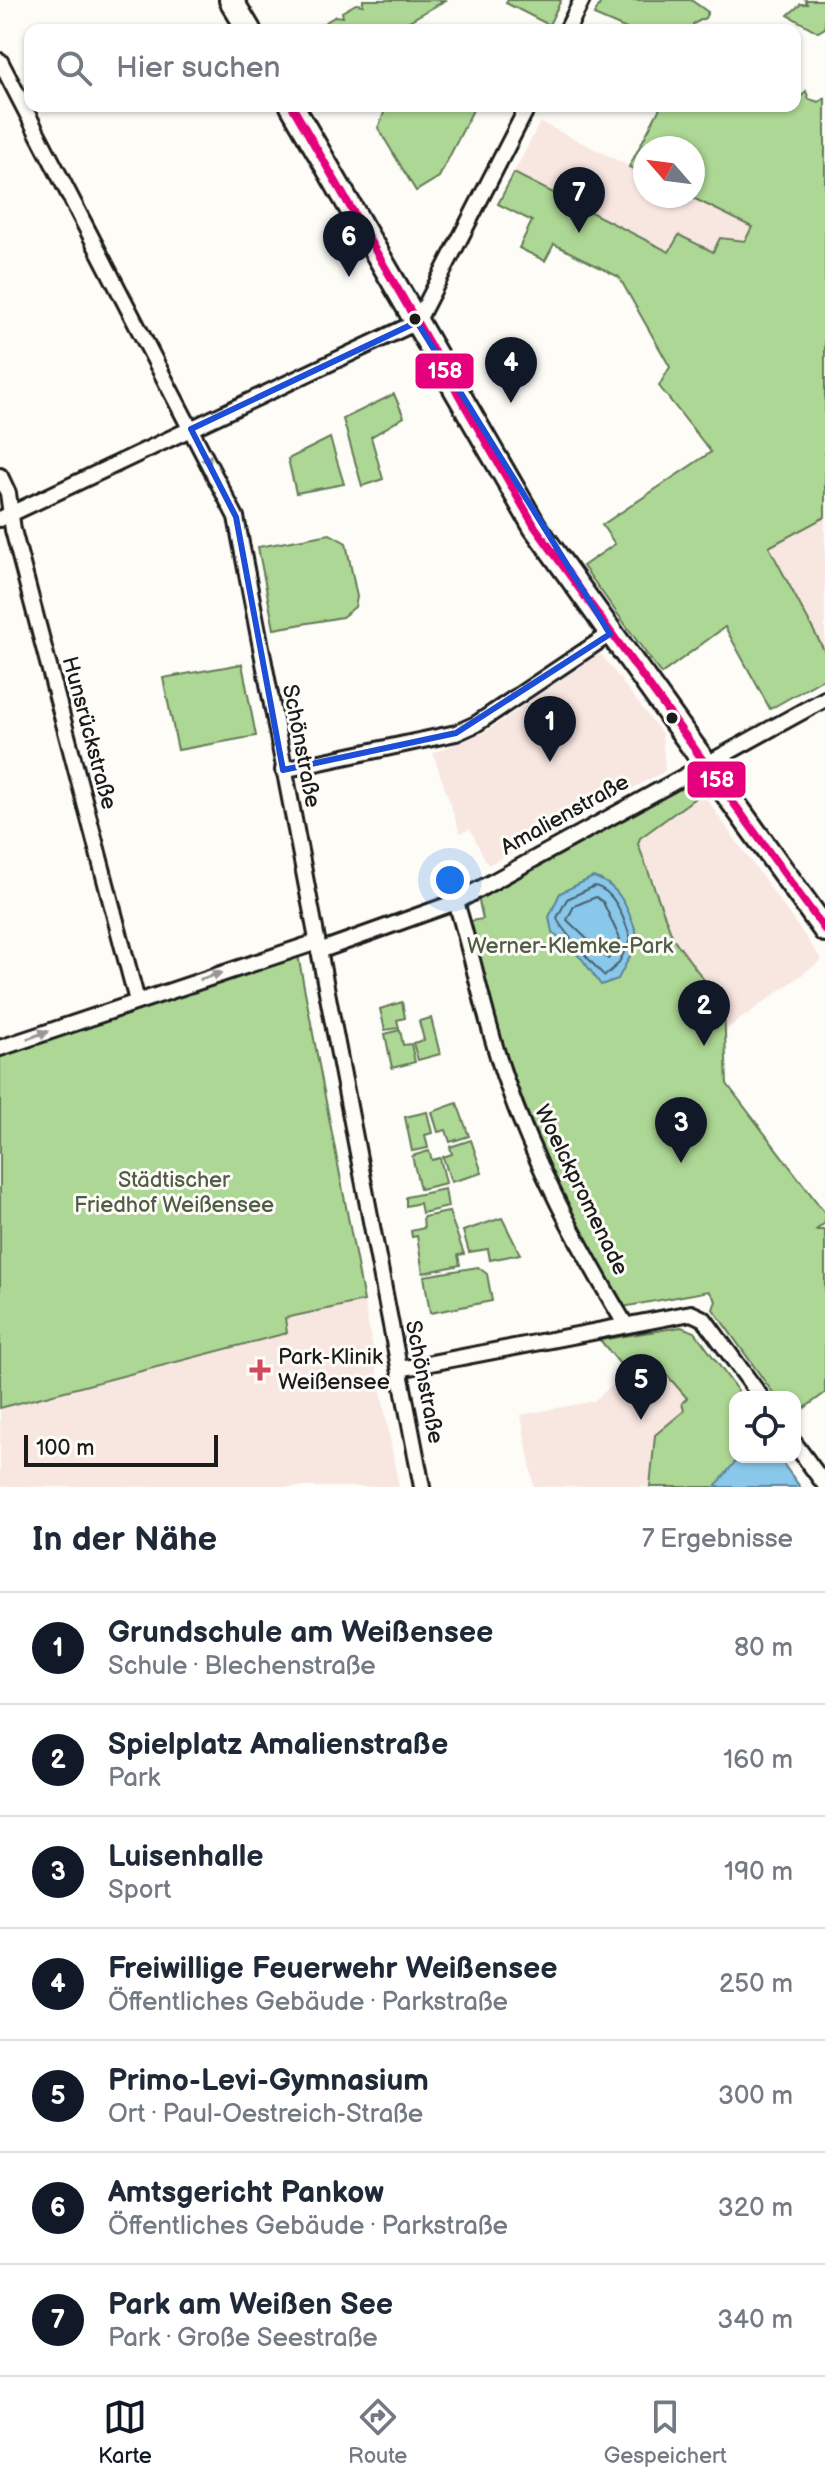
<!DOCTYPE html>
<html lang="de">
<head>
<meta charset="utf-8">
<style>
  body { margin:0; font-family:"Balsamiq Sans",sans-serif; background:#f6f6f7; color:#1f2937 }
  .controls { position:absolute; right:24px; bottom:24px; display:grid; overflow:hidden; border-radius:16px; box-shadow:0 2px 6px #0004 }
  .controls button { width:72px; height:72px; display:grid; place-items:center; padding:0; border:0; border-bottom:2px solid #e0e1e3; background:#fff; color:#1f2937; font:40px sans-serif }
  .compass { position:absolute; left:633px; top:136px; width:72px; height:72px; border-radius:50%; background:#fff; box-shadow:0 2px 6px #0004; rotate:298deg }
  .scale { position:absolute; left:24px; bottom:20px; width:194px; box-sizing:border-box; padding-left:8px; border:4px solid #1c1c1c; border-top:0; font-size:22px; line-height:28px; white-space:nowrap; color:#1c1c1c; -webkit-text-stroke:6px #fdfcf7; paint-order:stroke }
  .you { position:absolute; left:450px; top:880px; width:28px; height:28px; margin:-20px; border:6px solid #fff; border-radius:50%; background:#1a73e8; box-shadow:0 0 0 12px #1a73e833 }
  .badge { display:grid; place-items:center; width:52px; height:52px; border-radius:50%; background:#111827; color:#fff; font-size:26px; font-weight:700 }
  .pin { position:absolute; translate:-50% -66px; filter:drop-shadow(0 2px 4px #0008) }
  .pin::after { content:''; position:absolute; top:42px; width:28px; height:24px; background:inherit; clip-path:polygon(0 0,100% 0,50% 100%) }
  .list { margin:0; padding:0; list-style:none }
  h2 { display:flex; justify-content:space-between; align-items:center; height:104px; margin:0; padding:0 32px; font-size:34px }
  h2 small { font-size:26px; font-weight:400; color:#747a83 }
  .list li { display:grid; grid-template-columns:52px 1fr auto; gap:24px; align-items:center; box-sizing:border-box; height:112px; padding:0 32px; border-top:2px solid #e0e1e3 }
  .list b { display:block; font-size:30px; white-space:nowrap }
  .list p { margin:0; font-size:26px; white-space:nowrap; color:#747a83 }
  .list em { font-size:26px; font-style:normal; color:#747a83 }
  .icon { flex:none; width:44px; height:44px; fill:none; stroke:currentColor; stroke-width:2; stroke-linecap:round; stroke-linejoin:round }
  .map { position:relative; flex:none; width:825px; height:1487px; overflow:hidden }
  .search { position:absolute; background:#fff; box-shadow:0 2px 6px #0004; left:24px; right:24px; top:24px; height:88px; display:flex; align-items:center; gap:20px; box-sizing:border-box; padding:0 28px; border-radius:16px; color:#747a83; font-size:30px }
  .sheet { height:888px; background:#fff }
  nav { display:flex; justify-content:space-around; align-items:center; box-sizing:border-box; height:112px; border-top:2px solid #e0e1e3; background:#fff; font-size:22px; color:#747a83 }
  nav a { display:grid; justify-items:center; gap:4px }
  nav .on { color:#111827 }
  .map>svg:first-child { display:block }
  .built { fill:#f8e6e1 }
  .green { fill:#add794; stroke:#647a58; stroke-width:2 }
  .water { fill:#89c8ea; stroke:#5d8398; stroke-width:2 }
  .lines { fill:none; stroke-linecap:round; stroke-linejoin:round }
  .shore { stroke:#48616e; stroke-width:2 }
  .street-casing { stroke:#1c1c1c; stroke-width:20 }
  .secondary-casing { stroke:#1c1c1c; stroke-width:28 }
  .street { stroke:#fdfcf7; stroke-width:14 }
  .secondary { stroke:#fdfcf7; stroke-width:22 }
  .bus-1-casing { stroke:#fdfcf7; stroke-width:14 }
  .bus-1 { stroke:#e5007d; stroke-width:8 }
  .oneway { fill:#989794 }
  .marked { fill:none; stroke:#1d4ed8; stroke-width:6; stroke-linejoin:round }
  .bus-dot { fill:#1c1c1c; stroke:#fdfcf7; stroke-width:3 }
  .poi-dot { fill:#d1495b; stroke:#fdfcf7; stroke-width:3 }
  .labels { text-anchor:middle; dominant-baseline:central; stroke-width:6; stroke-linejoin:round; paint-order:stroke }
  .street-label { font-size:22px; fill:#1c1c1c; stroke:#fdfcf7 }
  .park-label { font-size:22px; fill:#4f5d46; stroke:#fdfcf7 }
  .poi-label { font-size:22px; fill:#1c1c1c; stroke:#fdfcf7; text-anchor:start }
  .line-badge { stroke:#fdfcf7; stroke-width:3 }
  .badge-label { font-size:22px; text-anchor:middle; font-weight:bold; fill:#fff }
</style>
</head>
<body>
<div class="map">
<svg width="825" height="1487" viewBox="0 0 825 1487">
  <rect width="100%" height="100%" fill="#fdfcf7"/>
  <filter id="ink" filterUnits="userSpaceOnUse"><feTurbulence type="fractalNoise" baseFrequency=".0125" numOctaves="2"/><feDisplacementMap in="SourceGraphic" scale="16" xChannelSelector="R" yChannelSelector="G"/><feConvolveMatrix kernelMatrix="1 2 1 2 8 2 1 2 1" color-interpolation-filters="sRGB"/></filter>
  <g filter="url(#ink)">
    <g class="built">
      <polygon points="540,122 645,174 645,196 689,196 752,227 745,241 713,252 670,252 514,173"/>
      <polygon points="825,517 825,652 769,547"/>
      <polygon points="600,653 662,734 665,771 488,865 470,829 460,833 433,753 485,732"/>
      <polygon points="702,793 822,960 724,1031 724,1007 673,938 638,844 640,838"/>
      <polygon points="364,1301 399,1487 0,1487 0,1408 286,1333 284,1318"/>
      <polygon points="652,1358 687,1398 684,1411 655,1435 650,1487 534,1487 521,1415 594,1401 627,1372 631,1375"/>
    </g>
    <g class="green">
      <polygon points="363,0 446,0 393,30 319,30 319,26 336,16 343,17 342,12 356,4 363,5"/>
      <polygon points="508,0 561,0 549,25 506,3"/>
      <polygon points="602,0 691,0 708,12 705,18 693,24 695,30 629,30 594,15"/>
      <polygon points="805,0 825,0 825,28 818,32 788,15 801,4 807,4"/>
      <polygon points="806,91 809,99 819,102 825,98 825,517 769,547 825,652 825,678 770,709 725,627 661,674 583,566 615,544 602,525 711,452 659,386 670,367 619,277 554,244 545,261 519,248 532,221 498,204 514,173 669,252 679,235 713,252 720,238 745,241 752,227 689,196 693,196 693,148 645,148 645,174 629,167 661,106 795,106 795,95 802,96"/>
      <polygon points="379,106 475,106 439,177 416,191 378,128 384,113"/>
      <polygon points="394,394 404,417 371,437 383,479 362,486 343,419"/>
      <polygon points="330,438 344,484 296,493 288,459"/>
      <polygon points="330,534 346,543 357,597 355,607 342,617 274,629 258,547"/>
      <polygon points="242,664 256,736 178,750 163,678"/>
      <path d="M693 780 702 793 640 838 638 844 673 938 724 1007 727 1084 825 1213V1223L816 1230H825V1393L795 1415V1397H776L713 1309 716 1301 709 1291 623 1307C550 1183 501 1062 470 921L483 919 478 897Z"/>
      <polygon points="298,955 364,1301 285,1318 287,1333 0,1408 0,1055"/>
      <polygon points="402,1002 405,1018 397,1020 399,1028 385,1030 380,1009"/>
      <polygon points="431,1018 440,1054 418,1060 413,1043 424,1040 419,1021"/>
      <polygon points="400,1030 403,1045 411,1044 415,1062 392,1068 385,1034"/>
      <polygon points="457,1103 469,1136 450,1142 446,1130 438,1132 432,1112"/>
      <polygon points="427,1112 432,1133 425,1135 428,1148 412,1151 405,1117"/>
      <polygon points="471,1140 482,1173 451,1182 443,1157 452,1154 450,1147"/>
      <polygon points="429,1151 432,1160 440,1158 446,1183 420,1189 412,1156"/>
      <polygon points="445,1189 448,1207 422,1213 420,1203 406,1206 406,1197"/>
      <polygon points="449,1212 464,1254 458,1255 460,1265 423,1273 417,1236 412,1237 411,1231 424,1228 423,1217"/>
      <polygon points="502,1218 520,1254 490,1260 488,1249 469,1252 463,1231"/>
      <polygon points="478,1267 487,1274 492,1301 430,1313 424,1276"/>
      <polygon points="681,1327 695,1332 742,1397 735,1397 735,1457 778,1457 800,1487 650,1487 655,1435 684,1411 682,1403 687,1398 652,1358 630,1376 600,1340"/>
    </g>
    <g class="water">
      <path d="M593 877C622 885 629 913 639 939L618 979 601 985 582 959 552 932 549 917 560 893Z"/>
      <polygon points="739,1457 778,1457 800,1487 715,1487"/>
    </g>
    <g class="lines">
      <g class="shore">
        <path d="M595 886C616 891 624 920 631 939L618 964 605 976C599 971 558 926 557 918L567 899Z"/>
        <polygon points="596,897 603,902 620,939 608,959 567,920 574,906"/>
      </g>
      <g class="street-casing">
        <g id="street">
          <polyline points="567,30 582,0"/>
          <polyline points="0,61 236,517 422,1487"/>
          <polyline points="0,476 8,493 13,530 137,1001"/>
          <polyline points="0,519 417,322 528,106"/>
          <polyline points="283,770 456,733 476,724 610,634"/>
          <path d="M456 902C474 960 485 1021 505 1078 535 1165 578 1245 625 1324"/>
          <polyline points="319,951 456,902 825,699"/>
          <polyline points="0,1048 317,942"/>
          <polyline points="400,1369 691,1313 704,1319 761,1397"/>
          <polyline points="795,1444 825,1485"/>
        </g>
      </g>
      <g class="secondary-casing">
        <g id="secondary">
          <polyline points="231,0 249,30"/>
          <polyline points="292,106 535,527 825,930"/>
        </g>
      </g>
      <use href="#street" class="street"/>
      <use href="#secondary" class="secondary"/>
      <g class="bus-1-casing">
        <polyline id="bus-1" points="292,106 535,527 825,930"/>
      </g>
      <use href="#bus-1" class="bus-1"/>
    </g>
    <defs><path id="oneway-solid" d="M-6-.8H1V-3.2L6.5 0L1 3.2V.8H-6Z" transform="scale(2)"/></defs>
    <g class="oneway">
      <use href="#oneway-solid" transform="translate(205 455) rotate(62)"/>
      <use href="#oneway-solid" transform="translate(211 976) rotate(-18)"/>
      <use href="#oneway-solid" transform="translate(38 1035) rotate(-19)"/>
    </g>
  </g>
  <path class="marked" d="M417 322 610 634 456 733 283 770 236 517 191 429Z"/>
  <g class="bus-dot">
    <circle cx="415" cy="319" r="7"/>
    <circle cx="672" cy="718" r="7"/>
  </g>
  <path class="poi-dot" d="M256 1358h8v8h8v8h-8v8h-8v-8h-8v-8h8z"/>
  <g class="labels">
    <g class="street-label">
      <text transform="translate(89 733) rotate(75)">Hunsrückstraße</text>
      <text transform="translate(301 746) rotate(79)">Schönstraße</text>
      <text transform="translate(565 815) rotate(-29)">Amalienstraße</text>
      <text transform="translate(581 1190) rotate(64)">Woelckpromenade</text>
      <text transform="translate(424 1382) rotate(79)">Schönstraße</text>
    </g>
    <g class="park-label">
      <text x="570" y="946">Werner-Klemke-Park</text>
      <text x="174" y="1180">Städtischer<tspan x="174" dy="25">Friedhof Weißensee</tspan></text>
    </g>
    <g class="poi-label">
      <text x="278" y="1357">Park-Klinik<tspan x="278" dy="25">Weißensee</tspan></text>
    </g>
  </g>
  <g class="line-badge">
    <rect x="414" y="352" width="61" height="38" rx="8" fill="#e5007d"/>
    <rect x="686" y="760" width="61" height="39" rx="8" fill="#e5007d"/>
  </g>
  <g class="badge-label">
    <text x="445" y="378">158</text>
    <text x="717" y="787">158</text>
  </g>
</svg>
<div class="controls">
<button><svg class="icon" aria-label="locate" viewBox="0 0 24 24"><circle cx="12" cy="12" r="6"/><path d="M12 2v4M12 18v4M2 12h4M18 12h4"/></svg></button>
</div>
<svg class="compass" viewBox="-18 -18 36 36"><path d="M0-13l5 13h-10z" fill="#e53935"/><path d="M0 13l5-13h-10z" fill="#747a83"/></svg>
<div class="scale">100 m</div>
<div class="you"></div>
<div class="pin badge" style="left:550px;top:762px">1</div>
<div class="pin badge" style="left:704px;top:1046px">2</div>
<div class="pin badge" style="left:681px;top:1163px">3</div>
<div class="pin badge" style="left:511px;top:403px">4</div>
<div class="pin badge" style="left:641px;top:1420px">5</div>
<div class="pin badge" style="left:349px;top:277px">6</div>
<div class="pin badge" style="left:579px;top:233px">7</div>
<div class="search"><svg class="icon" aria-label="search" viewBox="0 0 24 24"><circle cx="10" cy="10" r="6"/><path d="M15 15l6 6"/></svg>Hier suchen</div>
</div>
<section class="sheet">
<h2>In der Nähe<small>7 Ergebnisse</small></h2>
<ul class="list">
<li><span class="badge">1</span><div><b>Grundschule am Weißensee</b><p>Schule · Blechenstraße</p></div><em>80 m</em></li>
<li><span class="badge">2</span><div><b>Spielplatz Amalienstraße</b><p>Park</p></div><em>160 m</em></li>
<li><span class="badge">3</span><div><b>Luisenhalle</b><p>Sport</p></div><em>190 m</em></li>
<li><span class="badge">4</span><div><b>Freiwillige Feuerwehr Weißensee</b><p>Öffentliches Gebäude · Parkstraße</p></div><em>250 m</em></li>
<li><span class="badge">5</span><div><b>Primo-Levi-Gymnasium</b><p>Ort · Paul-Oestreich-Straße</p></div><em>300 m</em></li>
<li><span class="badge">6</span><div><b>Amtsgericht Pankow</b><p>Öffentliches Gebäude · Parkstraße</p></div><em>320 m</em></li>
<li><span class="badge">7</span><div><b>Park am Weißen See</b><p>Park · Große Seestraße</p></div><em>340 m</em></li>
</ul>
</section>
<nav>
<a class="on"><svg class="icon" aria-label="map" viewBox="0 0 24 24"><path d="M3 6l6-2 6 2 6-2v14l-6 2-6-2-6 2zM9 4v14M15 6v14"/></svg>Karte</a>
<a><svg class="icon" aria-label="directions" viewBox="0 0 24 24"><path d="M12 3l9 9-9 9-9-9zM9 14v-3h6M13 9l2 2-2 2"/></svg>Route</a>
<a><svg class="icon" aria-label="saved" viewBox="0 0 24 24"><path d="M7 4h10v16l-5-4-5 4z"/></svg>Gespeichert</a>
</nav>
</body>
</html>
